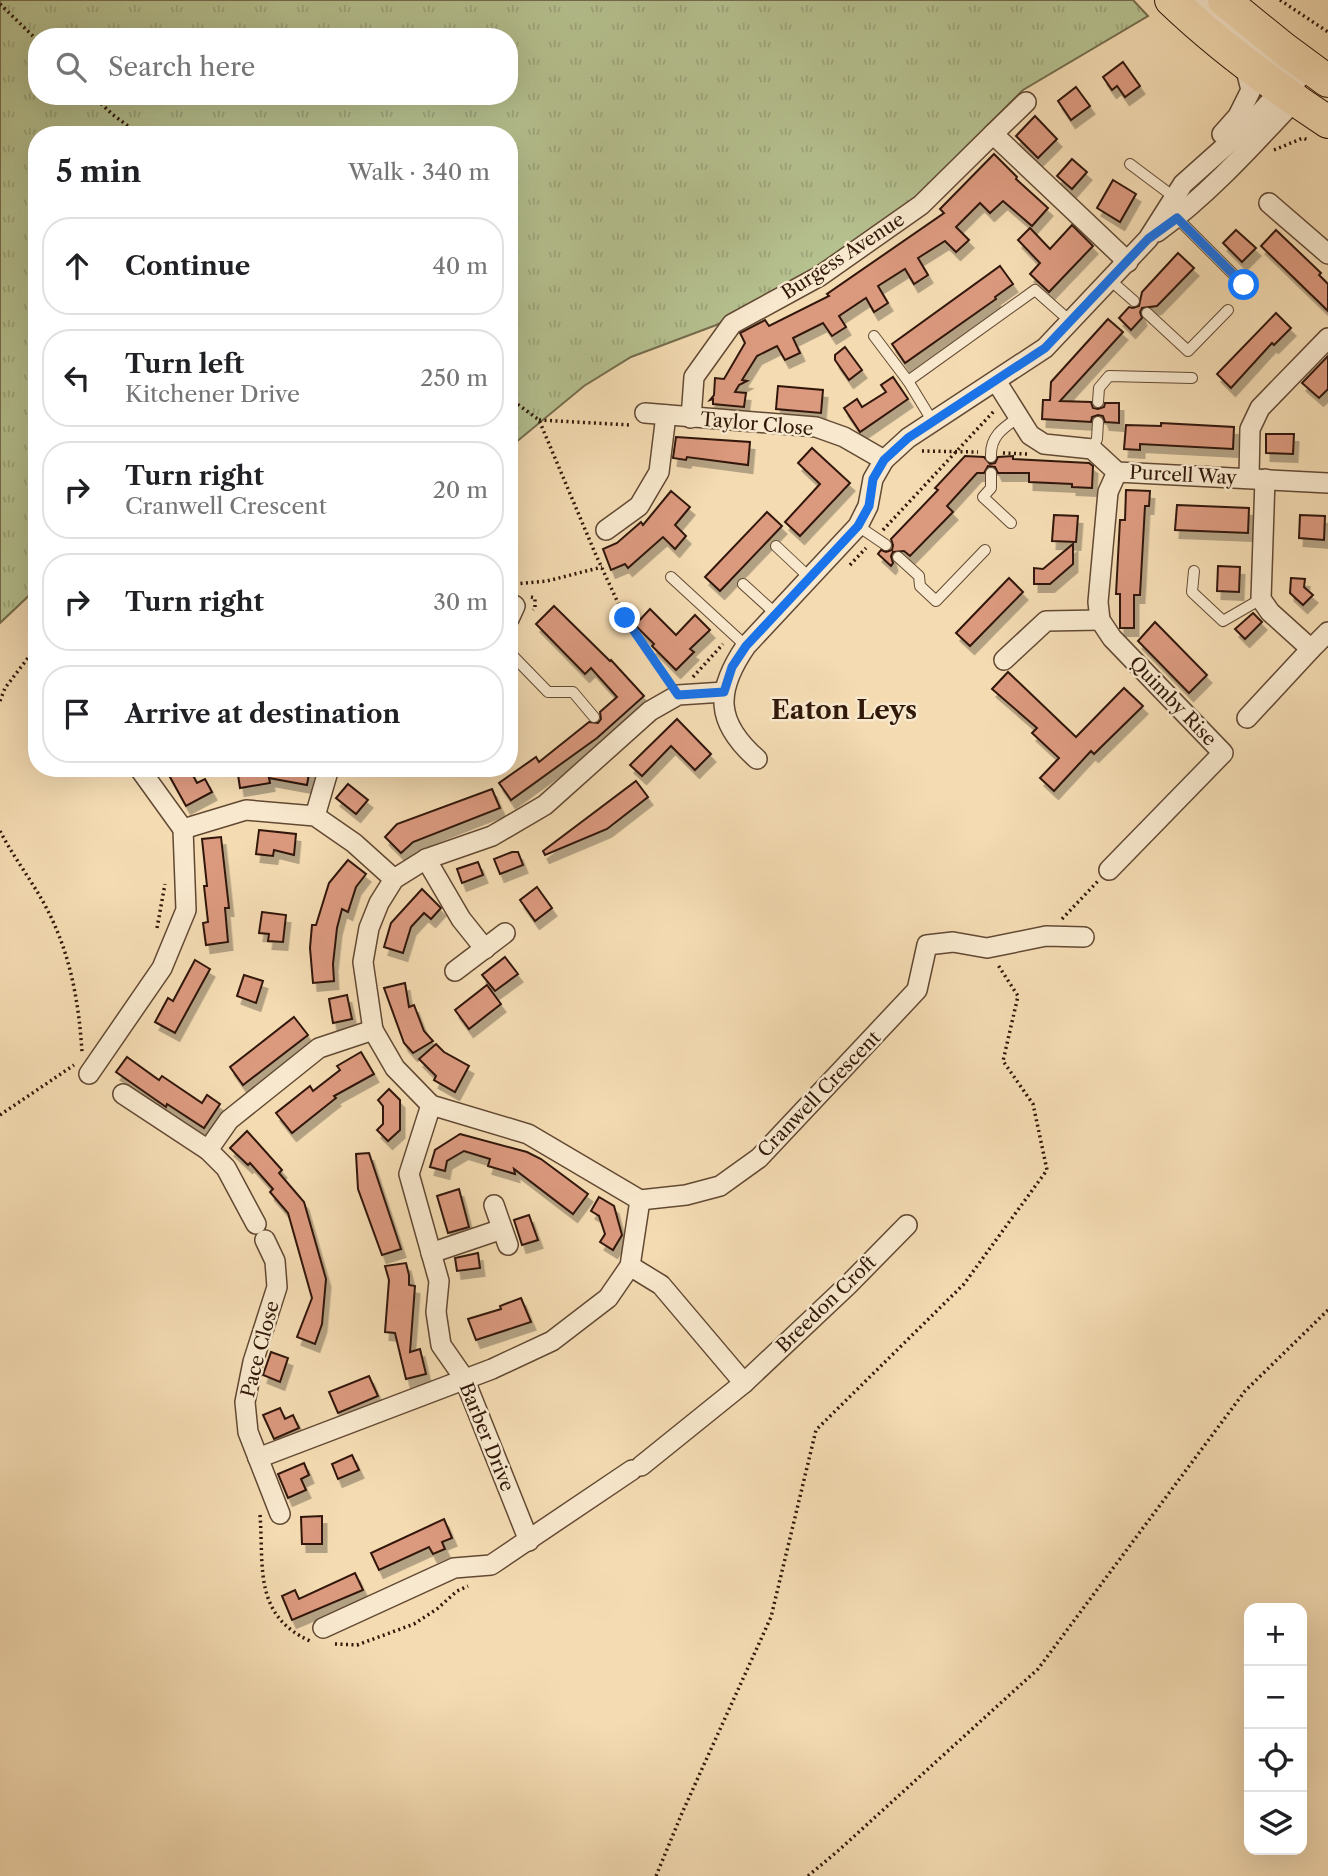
<!DOCTYPE html>
<html lang="en">
<head>
<meta charset="utf-8">
<style>
  body { margin:0; font-family:"Libre Caslon Text",serif; background:#f2f2f2; color:#202124 }
  .controls { position:absolute; right:21px; bottom:21px; display:grid; overflow:hidden; border-radius:14px; box-shadow:0 7px 28px #0002 }
  .controls button { width:63px; height:63px; display:grid; place-items:center; padding:0; border:0; border-bottom:2px solid #e0e0e0; background:#fff; color:#202124; font:35px sans-serif }
  .stop { position:absolute; width:21px; height:21px; margin:-16px; border:5px solid #1a73e8; border-radius:50%; background:#fff }
  .stop.end { background:#1a73e8; border-color:#fff; box-shadow:0 2px 7px #0008 }
  .list { margin:0; padding:0; list-style:none }
  h2 { display:flex; justify-content:space-between; align-items:center; height:91px; margin:0; padding:0 28px; font-size:30px }
  h2 small { font-size:23px; font-weight:400; color:#757577 }
  .list li { display:grid; grid-template-columns:46px 1fr auto; gap:21px; align-items:center; box-sizing:border-box; height:98px; margin:0 14px 14px; padding:0 14px; border:2px solid #e0e0e0; border-radius:28px }
  .list b { display:block; font-size:26px; white-space:nowrap }
  .list p { margin:0; font-size:23px; white-space:nowrap; color:#757577 }
  .list em { font-size:23px; font-style:normal; color:#757577 }
  .icon { flex:none; width:38px; height:38px; fill:none; stroke:currentColor; stroke-width:2; stroke-linecap:round; stroke-linejoin:round }
  .map { position:relative; flex:none; width:1328px; height:1876px; overflow:hidden }
  .search { position:absolute; background:#fff; box-shadow:0 7px 28px #0002; left:28px; top:28px; width:490px; height:77px; display:flex; align-items:center; gap:18px; box-sizing:border-box; padding:0 24px; border-radius:28px; color:#757577; font-size:26px }
  .panel { position:absolute; background:#fff; box-shadow:0 7px 28px #0002; left:28px; top:126px; width:490px; height:651px; border-radius:28px }
  .map>svg:first-child { display:block }
  .grass { fill:url(#grass-tufts); stroke:#746c4c; stroke-width:2; fill-rule:evenodd }
  .building { fill:#db997e; stroke:#311809; stroke-width:2; filter:url(#shadow) }
  .lines { fill:none; stroke-linecap:round; stroke-linejoin:round }
  .service-casing { stroke:#624933; stroke-width:12 }
  .minor-casing { stroke:#624933; stroke-width:22 }
  .trunk-casing { stroke:#311809; stroke-width:34 }
  .path { stroke:#311809; stroke-width:3.5; stroke-dasharray:2 3.5; stroke-linecap:butt }
  .service { stroke:#f8e8cd; stroke-width:10 }
  .minor { stroke:#f8e8cd; stroke-width:19 }
  .trunk { stroke:#f4dbb2; stroke-width:32 }
  .route { stroke:#1a73e8; stroke-width:9 }
  .labels { text-anchor:middle; dominant-baseline:central; stroke-width:5; stroke-linejoin:round; paint-order:stroke }
  .street-label { font-size:19px; fill:#311809; stroke:#f8e8cd }
  .district-label { font-size:26px; font-weight:bold; fill:#311809; stroke:#f8e8cd }
</style>
</head>
<body>
<div class="map">
<svg width="1328" height="1876" viewBox="0 0 1328 1876">
  <defs>
    <pattern id="grass-tufts" width="24" height="20" patternUnits="userSpaceOnUse" patternTransform="scale(1.75)"><rect width="24" height="20" fill="#b6c190"/><path d="M3 7l-1-3M5 7V3M7 7l1-3M15 17l-1-3M17 17v-4M19 17l1-3" fill="none" stroke="#9da57b"/></pattern>
    <filter id="shadow"><feDropShadow dx="4.5" dy="8" stdDeviation="0" flood-color="#0004"/></filter>
  </defs>
  <rect width="100%" height="100%" fill="#f4dbb2"/>
  <filter id="stains"><feTurbulence type="fractalNoise" baseFrequency=".00286" numOctaves="4"/><feColorMatrix values="0 0 0 0 .2 0 0 0 0 .09 0 0 0 0 .02 0 0 0 .5 -.17"/></filter>
  <radialGradient id="worn" r=".72"><stop offset=".6" stop-color="#630" stop-opacity="0"/><stop offset="1" stop-color="#630" stop-opacity=".3"/></radialGradient>
  <path class="grass" d="M0 0H1133L1148 16 1023 90 907 206 807 276 719 324 631 357 584 386 509 448V135H37V588L0 623ZM37 37H509V96H37Z"/>
  <g class="building">
    <polygon points="1123,62 1140,86 1125,97 1117,86 1112,90 1103,77"/>
    <polygon points="1076,87 1090,106 1071,120 1058,101"/>
    <polygon points="1035,116 1057,139 1038,158 1016,136"/>
    <polygon points="994,154 1017,177 1016,179 1048,208 1032,226 1003,201 990,213 980,203 956,227 969,240 956,252 945,241 918,258 928,275 914,284 905,269 878,286 888,303 874,312 866,298 839,316 846,327 832,336 823,323 793,338 800,353 785,360 777,346 757,356 742,380 747,381 739,385 735,392 746,393 744,407 713,404 713,399 710,400 714,395 715,378 724,379 745,343 740,333 765,320 769,326 829,296 827,294 944,213 940,209"/>
    <polygon points="1072,159 1087,172 1072,189 1057,176"/>
    <polygon points="1113,180 1136,194 1120,222 1097,208"/>
    <polygon points="1072,225 1093,246 1049,292 1030,274 1040,263 1018,240 1030,228 1050,249"/>
    <polygon points="1236,230 1256,248 1242,262 1223,243"/>
    <polygon points="1276,230 1321,273 1319,275 1328,284 1328,311 1261,246"/>
    <polygon points="1178,253 1194,268 1157,306 1142,308 1140,312 1142,318 1131,330 1119,318 1129,307 1133,308 1139,306 1142,292"/>
    <polygon points="1000,266 1013,284 995,297 996,299 905,363 892,344"/>
    <polygon points="1276,313 1291,328 1274,345 1272,343 1231,388 1217,374"/>
    <polygon points="1108,319 1123,332 1060,401 1091,402 1093,408 1098,409 1104,407 1105,403 1119,403 1119,423 1105,422 1103,416 1098,415 1092,417 1091,422 1042,419 1043,400 1050,400 1051,382"/>
    <polygon points="845,347 862,370 849,380 835,360 835,355"/>
    <polygon points="1328,356 1328,389 1319,398 1302,383"/>
    <polygon points="893,377 908,399 860,432 844,408 857,399 862,407 886,392 881,385"/>
    <polygon points="778,386 823,390 821,413 776,409"/>
    <polygon points="1161,423 1234,427 1233,449 1140,444 1140,450 1124,449 1126,425 1161,426"/>
    <polygon points="1266,434 1294,434 1293,454 1266,453"/>
    <polygon points="676,437 750,442 748,465 687,457 686,460 673,458"/>
    <polygon points="812,448 850,483 800,536 785,522 820,484 798,463"/>
    <polygon points="965,456 984,457 990,464 995,463 998,457 1013,456 1013,459 1089,463 1093,466 1092,488 1072,487 1072,484 1029,482 1029,473 998,473 995,467 988,466 984,473 977,473 947,506 953,512 910,556 904,551 893,552 891,556 893,563 891,566 878,554 881,550 886,552 892,550 893,545 891,539 938,490 935,488"/>
    <polygon points="1126,490 1150,491 1149,506 1145,506 1140,595 1134,595 1134,628 1120,628 1120,594 1116,594 1120,520 1125,520"/>
    <polygon points="671,491 690,507 675,525 686,536 675,549 663,537 628,568 625,564 611,570 603,549 617,543 641,522 643,525"/>
    <polygon points="1177,505 1249,508 1248,533 1175,530"/>
    <polygon points="767,512 782,526 720,591 705,577"/>
    <polygon points="1054,515 1078,516 1076,542 1052,541"/>
    <polygon points="1300,515 1325,516 1324,540 1299,538"/>
    <polygon points="1073,544 1073,564 1050,584 1034,584 1034,568 1043,569"/>
    <polygon points="1218,566 1240,567 1239,592 1217,591"/>
    <polygon points="1009,578 1023,592 970,646 956,633"/>
    <polygon points="1291,578 1305,579 1304,587 1313,595 1303,605 1290,593"/>
    <polygon points="554,606 610,661 611,660 644,696 597,738 511,800 499,783 536,757 539,762 589,722 598,723 601,719 600,712 617,697 591,668 585,674 536,624"/>
    <polygon points="650,609 676,635 695,615 710,630 690,649 694,652 676,670 652,646 654,644 635,625"/>
    <polygon points="1253,613 1262,622 1245,639 1235,629"/>
    <polygon points="1155,622 1207,675 1189,693 1138,641"/>
    <polygon points="1008,672 1076,737 1124,688 1143,706 1094,754 1091,751 1054,791 1040,778 1059,758 1032,733 1037,728 992,689"/>
    <polygon points="677,719 711,754 695,770 671,746 642,776 630,765"/>
    <polygon points="165,768 189,768 197,783 205,779 212,792 186,806"/>
    <polygon points="237,768 310,768 307,785 269,778 270,783 240,788"/>
    <polygon points="636,781 648,797 607,829 545,855 543,851"/>
    <polygon points="348,784 368,800 356,814 336,798"/>
    <polygon points="492,789 500,808 413,842 401,853 385,837 397,824"/>
    <polygon points="259,830 296,834 294,855 274,850 273,856 256,854"/>
    <polygon points="221,837 229,908 225,908 228,942 206,945 203,923 208,922 204,886 207,886 202,839"/>
    <polygon points="512,852 518,852 523,865 500,874 494,859"/>
    <polygon points="348,860 366,874 356,887 348,912 342,909 337,928 333,964 334,981 313,983 310,948 312,925 316,925 329,883"/>
    <polygon points="478,862 483,875 462,883 457,869"/>
    <polygon points="537,887 552,908 535,921 520,900"/>
    <polygon points="422,889 441,908 431,919 424,913 411,927 403,953 384,947 391,923"/>
    <polygon points="262,912 286,915 283,942 268,941 269,934 259,933"/>
    <polygon points="505,957 518,974 495,991 482,975"/>
    <polygon points="195,960 210,969 175,1033 155,1022 168,998 173,1001"/>
    <polygon points="244,975 263,981 256,1003 237,996"/>
    <polygon points="405,983 409,1007 414,1005 424,1031 433,1041 413,1053 404,1043 384,988"/>
    <polygon points="487,985 501,1004 469,1029 455,1010"/>
    <polygon points="347,995 352,1019 333,1023 329,999"/>
    <polygon points="294,1017 308,1035 243,1085 230,1067"/>
    <polygon points="436,1044 444,1052 469,1066 455,1092 434,1080 436,1076 419,1059"/>
    <polygon points="361,1052 374,1074 334,1096 336,1098 292,1133 276,1113 310,1086 313,1091 340,1070 337,1066"/>
    <polygon points="127,1057 159,1080 162,1076 202,1103 207,1095 220,1104 204,1128 167,1104 166,1107 116,1072"/>
    <polygon points="389,1089 400,1100 400,1130 388,1141 377,1130 383,1124 383,1106 378,1100"/>
    <polygon points="247,1131 282,1170 279,1173 304,1202 326,1279 322,1324 315,1344 297,1337 312,1298 288,1213 270,1192 273,1189 250,1163 248,1165 230,1148"/>
    <polygon points="460,1134 527,1152 541,1159 588,1194 573,1214 514,1169 515,1174 488,1166 490,1159 464,1151 447,1161 445,1171 430,1167 435,1150"/>
    <polygon points="369,1153 401,1249 382,1255 358,1189 356,1154"/>
    <polygon points="459,1189 469,1227 448,1233 437,1196"/>
    <polygon points="599,1197 614,1206 622,1235 613,1250 600,1242 605,1234 599,1216 591,1211"/>
    <polygon points="529,1215 538,1240 522,1245 514,1220"/>
    <polygon points="478,1253 480,1268 457,1271 455,1258"/>
    <polygon points="406,1263 409,1275 409,1285 415,1286 410,1352 420,1349 426,1374 406,1379 395,1333 385,1332 389,1280 385,1266"/>
    <polygon points="521,1298 531,1322 476,1340 468,1319 501,1309 500,1306"/>
    <polygon points="271,1352 288,1358 280,1382 263,1375"/>
    <polygon points="369,1376 378,1396 338,1413 329,1392"/>
    <polygon points="280,1408 285,1419 293,1415 299,1428 274,1439 263,1415"/>
    <polygon points="352,1455 359,1470 338,1479 332,1464"/>
    <polygon points="304,1463 309,1475 301,1479 306,1490 288,1498 278,1474"/>
    <polygon points="322,1516 322,1544 302,1544 301,1517"/>
    <polygon points="444,1519 452,1538 442,1542 445,1549 433,1554 429,1547 379,1570 371,1553"/>
    <polygon points="355,1573 363,1590 292,1620 282,1596 295,1590 299,1599"/>
  </g>
  <g class="lines">
    <g class="service-casing">
      <g id="service">
        <polyline points="1130,164 1174,197"/>
        <polyline points="1177,218 1244,285"/>
        <polyline points="1110,280 1134,301"/>
        <polyline points="1147,313 1188,351 1228,310"/>
        <polyline points="874,336 908,381 933,422"/>
        <polyline points="908,381 1035,290 1070,321"/>
        <polyline points="1098,402 1099,388 1109,376 1192,378"/>
        <polyline points="1092,449 1097,439 1098,422"/>
        <path d="M991 457C990 436 1003 428 1019 417"/>
        <polyline points="991,473 991,488 983,497 1011,523"/>
        <polyline points="858,526 886,545"/>
        <polyline points="776,546 810,578"/>
        <polyline points="898,557 919,576 920,586 936,601 985,550"/>
        <polyline points="1194,571 1192,592 1223,621 1261,599"/>
        <polyline points="671,577 746,646"/>
        <polyline points="743,584 776,614"/>
        <polyline points="513,656 548,692 573,692 594,717"/>
      </g>
    </g>
    <g class="minor-casing">
      <g id="minor">
        <polyline points="993,134 1026,102"/>
        <polyline points="1222,134 1238,116 1251,90 1244,62"/>
        <polyline points="1269,203 1328,254"/>
        <path d="M1157 232C1208 195 1252 146 1295 100V79C1263 57 1227 31 1202 0"/>
        <polyline points="996,381 1030,435 1044,444 1092,449 1117,472 1328,483"/>
        <polyline points="645,413 816,427 844,437 884,460"/>
        <polyline points="691,418 694,377 732,324 820,276 921,205 993,134 1128,262"/>
        <polyline points="1249,478 1250,429 1260,408 1328,338"/>
        <polyline points="606,530 639,506 659,472 666,415"/>
        <polyline points="509,602 515,606 509,619"/>
        <polyline points="1311,649 1328,632"/>
        <polyline points="1004,660 1046,621 1100,620"/>
        <polyline points="724,692 678,695 650,711 545,805 492,836 426,859 394,879 379,903 369,928 363,962 373,1030 395,1068 431,1105 528,1134 640,1200 686,1195 720,1186 759,1158 917,990 927,945 953,942 987,948 1046,936 1084,937"/>
        <polyline points="1247,718 1311,649 1270,612 1261,599 1265,479"/>
        <path d="M757 759C715 722 715 691 746 646L858 526 868 506 873 479 884 460 908 438 1045 348 1148 239 1183 184 1249 125 1281 90 1295 79 1314 71"/>
        <polyline points="315,816 329,768"/>
        <polyline points="183,829 246,810 315,816 354,843 394,879"/>
        <polyline points="426,859 461,919 485,949"/>
        <polyline points="1109,870 1223,753 1112,638 1100,620 1098,602 1108,492 1117,472"/>
        <polyline points="455,971 505,933"/>
        <polyline points="89,1074 162,968 186,910 183,829 139,768"/>
        <polyline points="123,1094 208,1150 226,1168 256,1224"/>
        <polyline points="431,1105 409,1174 439,1281 436,1312 441,1345 464,1378 529,1541"/>
        <polyline points="208,1150 229,1120 319,1048 373,1030"/>
        <polyline points="494,1205 508,1245"/>
        <polyline points="265,1240 275,1261 277,1287 253,1362 245,1402 248,1432 280,1514"/>
        <polyline points="431,1253 502,1229"/>
        <polyline points="630,1266 661,1285 744,1383 848,1285 907,1225"/>
        <polyline points="258,1458 492,1369 552,1341 608,1298 630,1266 640,1200"/>
        <polyline points="641,1466 744,1383"/>
        <polyline points="323,1628 454,1568 491,1565 632,1470"/>
      </g>
    </g>
    <g class="trunk-casing">
      <g id="trunk">
        <path d="M1171 0C1219 46 1272 85 1328 122"/>
        <polyline points="1224,0 1283,48 1328,81"/>
      </g>
    </g>
    <g class="path">
      <polyline points="1280,0 1328,32"/>
      <polyline points="0,4 37,40"/>
      <polyline points="93,96 112,114 140,135"/>
      <polyline points="1274,150 1303,138 1308,140"/>
      <polyline points="509,398 539,420 595,553 625,618 669,682"/>
      <polyline points="539,420 631,425"/>
      <polyline points="922,451 978,452"/>
      <polyline points="1003,453 1027,454"/>
      <polyline points="883,530 995,410"/>
      <polyline points="850,565 866,548"/>
      <polyline points="515,584 547,581 602,567"/>
      <polyline points="531,597 535,598 535,608 533,610"/>
      <polyline points="693,677 723,644"/>
      <polyline points="0,701 5,688 37,646"/>
      <path d="M0 831C15 860 36 886 50 915 71 958 79 1004 82 1052"/>
      <polyline points="1062,919 1098,881"/>
      <polyline points="157,928 165,884"/>
      <polyline points="0,1115 74,1065"/>
      <path d="M260 1515C264 1567 253 1615 310 1641"/>
      <polyline points="335,1644 357,1645 414,1624 437,1609 457,1591 468,1586"/>
      <polyline points="656,1876 682,1813 771,1617 816,1430 964,1284 1047,1170 1033,1104 1003,1061 1018,996 998,965"/>
      <polyline points="808,1876 839,1850 1038,1669 1245,1391 1328,1310"/>
    </g>
    <use href="#service" class="service"/>
    <use href="#minor" class="minor"/>
    <use href="#trunk" class="trunk"/>
  </g>
  <g class="lines">
    <polyline class="route" points="625,618 678,695 724,692 732,667 746,646 858,526 869,506 873,479 884,460 908,438 1045,348 1148,239 1177,218 1244,285"/>
  </g>
  <g class="labels">
    <g class="street-label">
      <text transform="translate(843 256) rotate(-33)">Burgess Avenue</text>
      <text transform="translate(757 424) rotate(5)">Taylor Close</text>
      <text transform="translate(1183 475) rotate(3)">Purcell Way</text>
      <text transform="translate(1173 701) rotate(46)">Quimby Rise</text>
      <text transform="translate(819 1094) rotate(-46)">Cranwell Crescent</text>
      <text transform="translate(826 1304) rotate(-44)">Breedon Croft</text>
      <text transform="translate(260 1349) rotate(-75)">Pace Close</text>
      <text transform="translate(487 1437) rotate(68)">Barber Drive</text>
    </g>
    <g class="district-label">
      <text x="844" y="710">Eaton Leys</text>
    </g>
  </g>
  <rect width="100%" height="100%" filter="url(#stains)"/>
  <rect width="100%" height="100%" fill="url(#worn)"/>
</svg>
<div class="controls">
<button>+</button>
<button>−</button>
<button><svg class="icon" aria-label="locate" viewBox="0 0 24 24"><circle cx="12" cy="12" r="6"/><path d="M12 2v4M12 18v4M2 12h4M18 12h4"/></svg></button>
<button><svg class="icon" aria-label="layers" viewBox="0 0 24 24"><path d="M12 4l9 5-9 5-9-5zM3 14l9 5 9-5"/></svg></button>
</div>
<div class="stop" style="left:1244px;top:285px"></div>
<div class="stop end" style="left:625px;top:618px"></div>
<div class="search"><svg class="icon" aria-label="search" viewBox="0 0 24 24"><circle cx="10" cy="10" r="6"/><path d="M15 15l6 6"/></svg>Search here</div>
<section class="panel">
<h2>5 min<small>Walk · 340 m</small></h2>
<ul class="list">
<li><svg class="icon" aria-label="ahead" viewBox="0 0 24 24"><path d="M12 20V5M6 11l6-6 6 6"/></svg><div><b>Continue</b></div><em>40 m</em></li>
<li><svg class="icon" aria-label="left" viewBox="0 0 24 24"><path d="M17 20v-9H6M10 6l-5 5 5 5"/></svg><div><b>Turn left</b><p>Kitchener Drive</p></div><em>250 m</em></li>
<li><svg class="icon" aria-label="right" viewBox="0 0 24 24"><path d="M7 20v-9h11M14 6l5 5-5 5"/></svg><div><b>Turn right</b><p>Cranwell Crescent</p></div><em>20 m</em></li>
<li><svg class="icon" aria-label="right" viewBox="0 0 24 24"><path d="M7 20v-9h11M14 6l5 5-5 5"/></svg><div><b>Turn right</b></div><em>30 m</em></li>
<li><svg class="icon" aria-label="arrive" viewBox="0 0 24 24"><path d="M6 21V4h12l-3 4 3 4H6"/></svg><div><b>Arrive at destination</b></div></li>
</ul>
</section>
</div>
</body>
</html>
